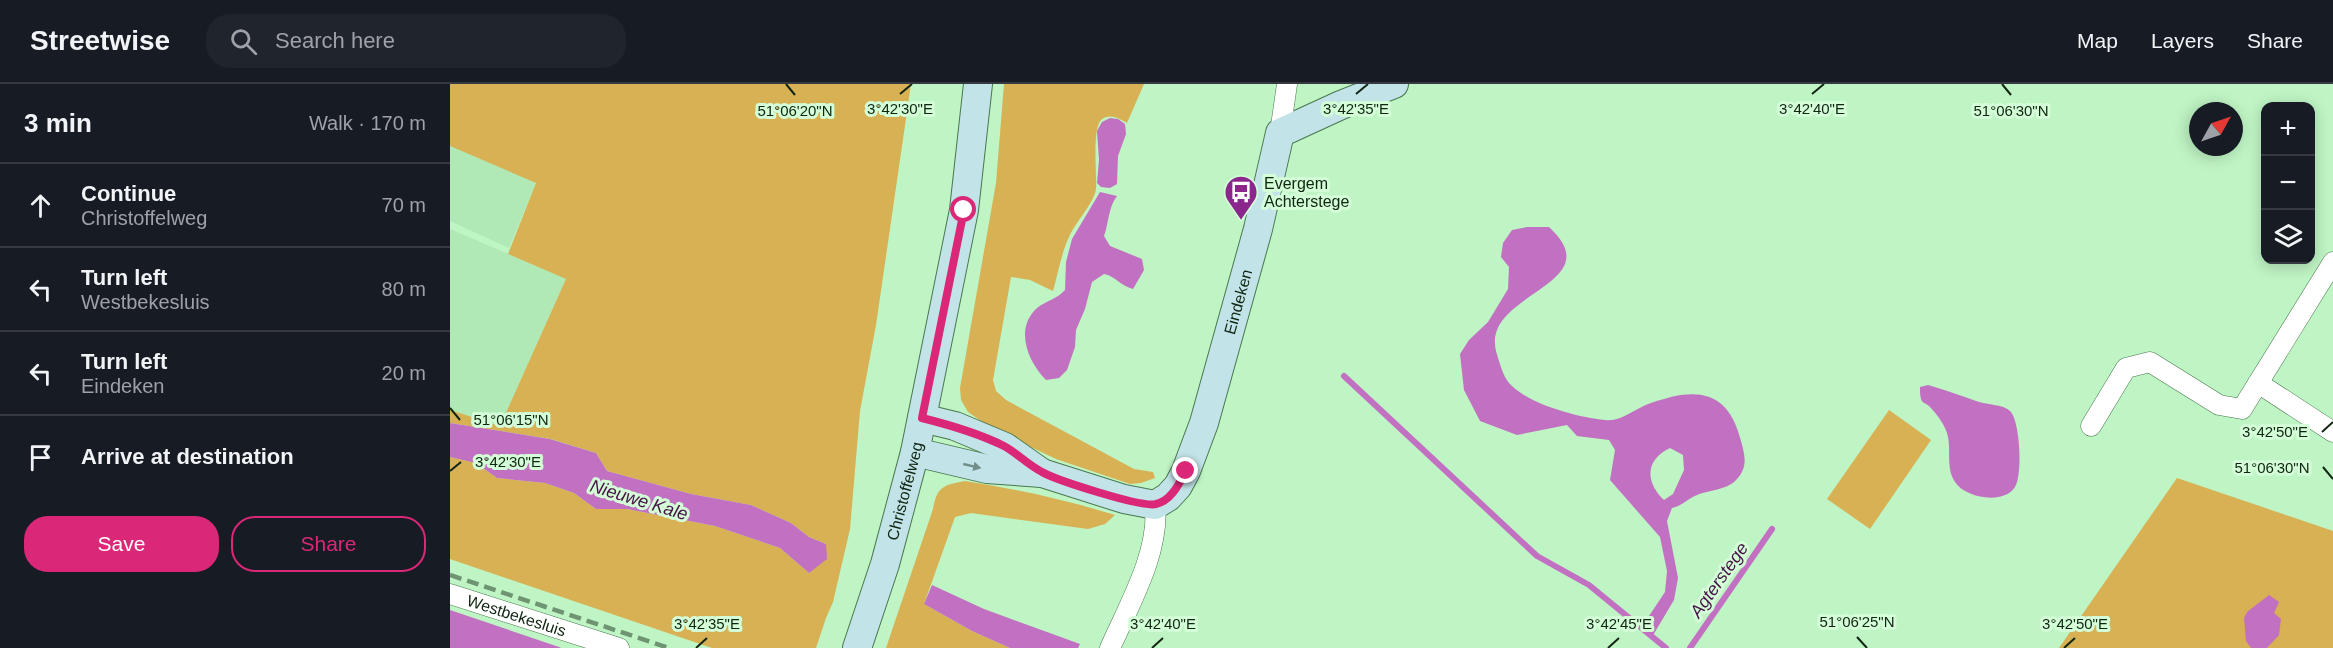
<!DOCTYPE html>
<html lang="en">
<head>
<meta charset="utf-8">
<style>
  body { margin:0; font-family:Arial,sans-serif; background:#20242c; color:#f1f3f6 }
  .controls { position:absolute; right:18px; top:18px; display:grid; overflow:hidden; border-radius:12px; box-shadow:0 3px 15px #0003 }
  .controls button { width:54px; height:54px; display:grid; place-items:center; padding:0; border:0; border-bottom:2px solid #363941; background:#171b24; color:#f1f3f6; font:30px sans-serif }
  .compass { position:absolute; left:1739px; top:18px; width:54px; height:54px; border-radius:50%; background:#171b24; box-shadow:0 3px 15px #0003; rotate:50deg }
  .stop { position:absolute; width:18px; height:18px; margin:-14px; border:4px solid #db2777; border-radius:50%; background:#fff }
  .stop.end { background:#db2777; border-color:#fff; box-shadow:0 2px 6px #0008 }
  .list { margin:0; padding:0; list-style:none }
  h2 { display:flex; justify-content:space-between; align-items:center; height:78px; margin:0; padding:0 24px; font-size:26px }
  h2 small { font-size:20px; font-weight:400; color:#9ea1a6 }
  .list li { display:grid; grid-template-columns:39px 1fr auto; gap:18px; align-items:center; box-sizing:border-box; height:84px; padding:0 24px; border-top:2px solid #363941 }
  .list b { display:block; font-size:22px; white-space:nowrap }
  .list p { margin:0; font-size:20px; white-space:nowrap; color:#9ea1a6 }
  .list em { font-size:20px; font-style:normal; color:#9ea1a6 }
  .actions { display:flex; gap:12px; padding:18px 24px }
  .actions a { flex:1; padding:14px 0; border:2px solid #db2777; border-radius:24px; text-align:center; font-size:21px; color:#db2777 }
  .actions .main { background:#db2777; color:#fff }
  .icon { flex:none; width:33px; height:33px; fill:none; stroke:currentColor; stroke-width:2; stroke-linecap:round; stroke-linejoin:round }
  .map { position:relative; flex:none; width:1883px; height:564px; overflow:hidden }
  header { display:flex; align-items:center; gap:36px; box-sizing:border-box; height:84px; padding:0 30px; background:#171b24; border-bottom:2px solid #363941 }
  header strong { font-size:28px }
  nav { display:flex; gap:33px; margin-inline-start:auto; font-size:21px }
  .search { width:420px; height:54px; background:#20242c; display:flex; align-items:center; gap:15px; box-sizing:border-box; padding:0 21px; border-radius:24px; color:#9ea1a6; font-size:22px }
  main { display:flex }
  aside { flex:1; background:#171b24 }
  .map>svg:first-child { display:block }
  .built { fill:#b0e9b5 }
  .green { fill:#d7b153 }
  .water { fill:#c270c2; fill-rule:evenodd }
  .lines { fill:none; stroke-linecap:round; stroke-linejoin:round }
  .stream { stroke:#c270c2; stroke-width:6 }
  .street-casing { stroke:#48784e; stroke-width:21 }
  .secondary-casing { stroke:#48784e; stroke-width:30 }
  .street { stroke:#fff; stroke-width:20 }
  .secondary { stroke:#c2e3e8; stroke-width:28 }
  .rail { stroke:#6e9472; stroke-width:4.5; stroke-dasharray:12 6; stroke-linecap:butt }
  .oneway { fill:#728e88 }
  .route { stroke:#db2777; stroke-width:8 }
  .ticks { fill:none; stroke:#112513; stroke-width:2 }
  .labels { text-anchor:middle; dominant-baseline:central; stroke-width:6; stroke-linejoin:round; paint-order:stroke }
  .poi-label { font-size:16px; fill:#112513; stroke:#d4fed7; text-anchor:start }
  .street-label { font-size:16px; fill:#112513; stroke:#d4fed7 }
  .water-label { font-size:18px; font-style:italic; fill:#471348; stroke:#d4fed7 }
  .ticks-label { font-size:15px; text-anchor:middle; fill:#112513; stroke:#d4fed7; stroke-width:6; stroke-linejoin:round; paint-order:stroke }
</style>
</head>
<body>
<header>
<strong>Streetwise</strong>
<div class="search"><svg class="icon" aria-label="search" viewBox="0 0 24 24"><circle cx="10" cy="10" r="6"/><path d="M15 15l6 6"/></svg>Search here</div>
<nav><a>Map</a><a>Layers</a><a>Share</a></nav>
</header>
<main>
<aside>
<h2>3 min<small>Walk · 170 m</small></h2>
<ul class="list">
<li><svg class="icon" aria-label="ahead" viewBox="0 0 24 24"><path d="M12 20V5M6 11l6-6 6 6"/></svg><div><b>Continue</b><p>Christoffelweg</p></div><em>70 m</em></li>
<li><svg class="icon" aria-label="left" viewBox="0 0 24 24"><path d="M17 20v-9H6M10 6l-5 5 5 5"/></svg><div><b>Turn left</b><p>Westbekesluis</p></div><em>80 m</em></li>
<li><svg class="icon" aria-label="left" viewBox="0 0 24 24"><path d="M17 20v-9H6M10 6l-5 5 5 5"/></svg><div><b>Turn left</b><p>Eindeken</p></div><em>20 m</em></li>
<li><svg class="icon" aria-label="arrive" viewBox="0 0 24 24"><path d="M6 21V4h12l-3 4 3 4H6"/></svg><div><b>Arrive at destination</b></div></li>
</ul>
<div class="actions"><a class="main">Save</a><a>Share</a></div>
</aside>
<div class="map">
<svg width="1883" height="564" viewBox="0 0 1883 564">
  <rect width="100%" height="100%" fill="#bff4c4"/>
  <g class="built">
    <polygon points="0,62 86,99 59,164 0,137"/>
    <polygon points="0,145 116,195 50,342 0,326"/>
  </g>
  <g class="green">
    <polygon points="0,0 461,0 426,241 410,327 400,445 383,518 376,534 366,564 262,564 0,475 0,373 26,379 47,394 95,399 124,409 146,425 177,425 265,442 330,464 359,489 376,460 359,453 341,439 301,421 241,410 157,387 146,369 101,355 0,339 0,326 50,342 116,195 58,170 86,99 0,62"/>
    <path d="M554 0H694L677 39C668 34 660 29 651 36 642 45 647 90 646 105 644 119 625 139 619 153 611 170 608 190 603 207L580 196 561 193 543 296 546 307 556 316 684 385 703 388 705 394 691 399 680 400 606 375 541 344 518 328 511 316 510 304 546 99Z"/>
    <polygon points="1439,326 1481,356 1420,445 1377,415"/>
    <polygon points="1727,394 1883,447 1883,564 1609,564"/>
    <path d="M515 397C566 405 616 416 665 431L655 440 638 445 521 429 505 433 474 520 522 547 560 564H436L483 425C487 403 493 401 515 397Z"/>
  </g>
  <g class="water">
    <polygon points="660,34 668,35 675,40 676,50 668,72 667,100 660,104 651,103 647,99 649,76 647,47 652,38"/>
    <path d="M650 108 667 112C658 124 659 138 654 152L660 162 692 175 694 186 683 205C671 202 665 192 654 190L642 198 635 225 626 246 625 263 617 286 609 294 596 296C578 278 564 245 587 224 596 217 607 215 615 206L616 178 622 155Z"/>
    <path d="M1077 143H1099C1160 199 1041 208 1045 260 1045 265 1047 270 1048 274 1051 283 1054 295 1062 302 1082 321 1127 333 1155 336 1172 338 1185 324 1201 319 1246 303 1278 305 1291 357 1295 372 1298 383 1287 395 1276 408 1255 405 1241 414 1233 419 1232 421 1222 424L1217 437 1228 494 1224 516 1202 553 1191 544 1215 508 1217 487 1210 453 1160 396 1165 366 1159 356 1127 352 1117 341 1067 351 1030 337 1014 306 1010 270 1019 256 1038 238 1058 205 1059 183 1051 173 1053 159 1062 146ZM1220 364 1233 371 1234 386 1223 410 1214 416C1195 398 1195 376 1220 364Z"/>
    <path d="M1478 301C1495 306 1510 311 1526 317 1536 321 1553 320 1560 327 1570 336 1573 391 1565 403 1554 421 1515 414 1505 398 1496 384 1501 368 1498 353 1496 342 1487 330 1479 322 1477 320 1473 319 1472 317 1470 314 1470 307 1470 303Z"/>
    <polygon points="0,339 100,355 146,369 157,387 241,410 301,421 341,439 359,453 376,460 377,475 359,489 330,464 265,442 177,425 146,425 124,409 95,399 47,394 26,379 0,373"/>
    <polygon points="482,501 534,525 630,560 628,564 560,564 522,547 474,520"/>
    <polygon points="1819,511 1829,518 1824,529 1831,535 1829,551 1817,564 1801,564 1796,557 1794,534 1797,528"/>
    <polygon points="0,526 109,563 111,564 0,564"/>
  </g>
  <g class="lines">
    <g class="stream">
      <polyline points="894,292 1087,472 1139,501 1216,564"/>
      <polyline points="1240,564 1322,445"/>
    </g>
    <g class="street-casing">
      <g id="street">
        <polyline points="830,49 837,0"/>
        <polyline points="1808,299 1883,348"/>
        <polyline points="1641,342 1676,284 1700,278 1769,321 1792,325 1883,178"/>
        <path id="s1" d="M0 510 169 564"/>
        <path d="M660 564C679 521 710 468 705 421"/>
      </g>
    </g>
    <g class="secondary-casing">
      <g id="secondary">
        <polyline points="472,334 505,342 555,363 592,389"/>
        <path id="s2" d="M465 368 537 385 592 389 674 415 705 421 718 413 728 402 736 387 754 339 808 145 830 49 891 21 944 0"/>
        <path id="s3" d="M407 564 435 480 465 368 514 126 528 0"/>
      </g>
    </g>
    <use href="#street" class="street"/>
    <use href="#secondary" class="secondary"/>
    <polyline class="rail" points="0,491 219,564"/>
  </g>
  <defs><path id="oneway-solid" d="M-6-.8H1V-3.2L6.5 0L1 3.2V.8H-6Z" transform="scale(1.5)"/></defs>
  <use class="oneway" href="#oneway-solid" transform="translate(522 382) rotate(13)"/>
  <g class="lines">
    <path class="route" d="M514 126 472 334C500 341 528 349 554 362 567 369 578 381 592 388 606 396 692 424 706 420 721 417 729 400 736 387"/>
  </g>
  <path class="ticks" d="M336 0 345 11M1552 0 1561 11M450 10 462 0M906 10 918 0M1362 10 1374 0M0 324 10 336M1872 348 1883 338M1873 383 1883 395M0 387 11 378M1407 553 1417 564M246 564 257 554M702 564 713 554M1158 564 1169 554M1614 564 1625 554"/>
  <defs>
    <g id="bus-pin" transform="scale(1.725)"><path d="M0 17L-7.5 6A9.5 9.5 0 1 1 7.5 6Z" fill="#8b268d" stroke="#d4fed7"/><path d="M-5-6H5V4H4V6H2V4H-2V6H-4V4H-5ZM-3.5-4V0h7V-4ZM-3.5 1.2v1.5H-2V1.2ZM2 1.2v1.5H3.5V1.2Z" fill="#fff"/></g>
  </defs>
  <g fill-rule="evenodd">
    <use href="#bus-pin" x="791" y="108"/>
  </g>
  <g class="labels">
    <g class="poi-label">
      <text x="814" y="99">Evergem<tspan x="814" dy="18">Achterstege</tspan></text>
    </g>
    <g class="street-label">
      <text stroke="none"><textPath href="#s2" startOffset="471">Eindeken</textPath></text>
      <text stroke="none"><textPath href="#s3" startOffset="164">Christoffelweg</textPath></text>
      <text stroke="none"><textPath href="#s1" startOffset="70">Westbekesluis</textPath></text>
    </g>
    <g class="water-label">
      <text transform="translate(189 416) rotate(17)">Nieuwe Kale</text>
      <text transform="translate(1269 496) rotate(-55)">Agterstege</text>
    </g>
  </g>
  <g class="ticks-label">
    <text x="906" y="30">3°42'35"E</text>
    <text x="1362" y="30">3°42'40"E</text>
    <text x="450" y="30">3°42'30"E</text>
    <text x="345" y="32">51°06'20"N</text>
    <text x="1561" y="32">51°06'30"N</text>
    <text x="61" y="341">51°06'15"N</text>
    <text x="1825" y="353">3°42'50"E</text>
    <text x="58" y="383">3°42'30"E</text>
    <text x="1822" y="389">51°06'30"N</text>
    <text x="1407" y="543">51°06'25"N</text>
    <text x="257" y="545">3°42'35"E</text>
    <text x="713" y="545">3°42'40"E</text>
    <text x="1169" y="545">3°42'45"E</text>
    <text x="1625" y="545">3°42'50"E</text>
  </g>
</svg>
<div class="controls">
<button>+</button>
<button>−</button>
<button><svg class="icon" aria-label="layers" viewBox="0 0 24 24"><path d="M12 4l9 5-9 5-9-5zM3 14l9 5 9-5"/></svg></button>
</div>
<svg class="compass" viewBox="-18 -18 36 36"><path d="M0-13l5 13h-10z" fill="#e53935"/><path d="M0 13l5-13h-10z" fill="#9ea1a6"/></svg>
<div class="stop" style="left:514px;top:126px"></div>
<div class="stop end" style="left:736px;top:387px"></div>
</div>
</main>
</body>
</html>
